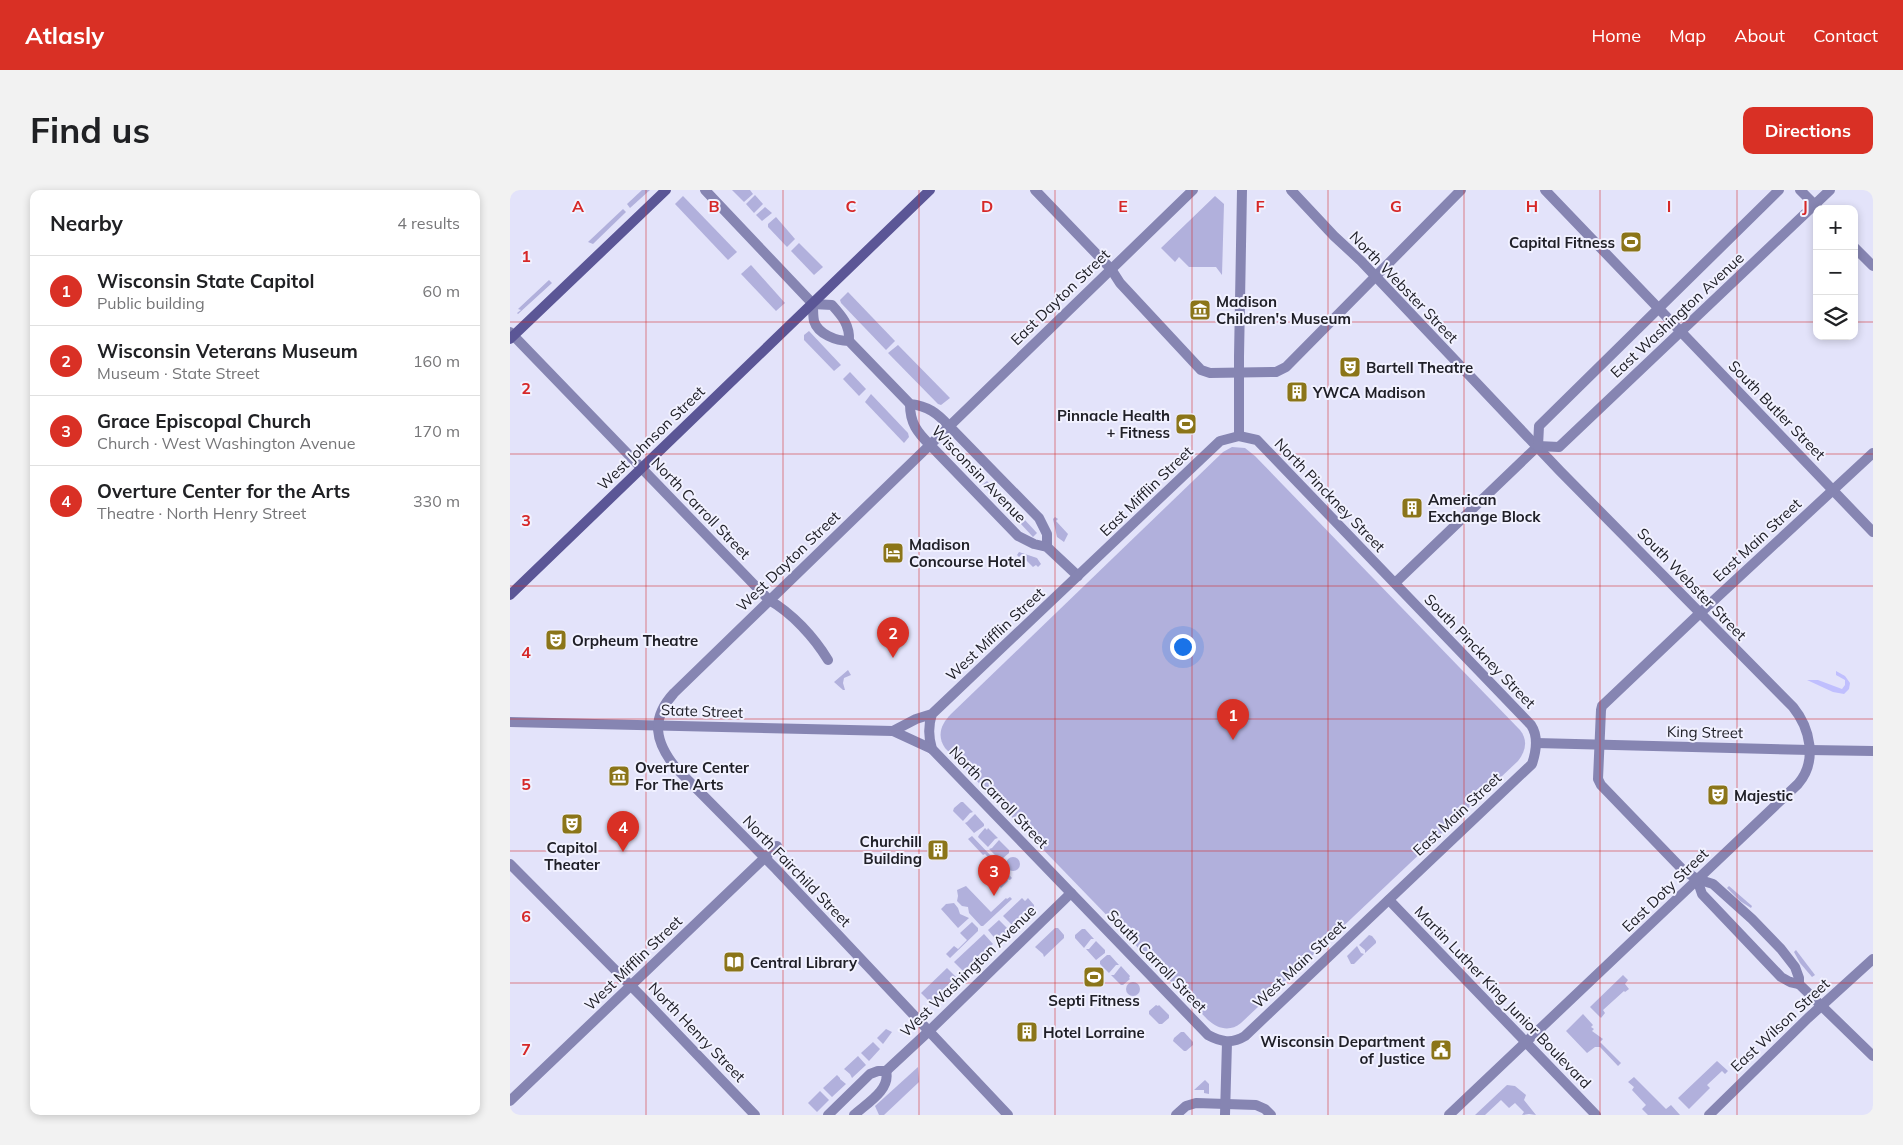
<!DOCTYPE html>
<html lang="en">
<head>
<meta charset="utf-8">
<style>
  body { margin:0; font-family:Mulish,sans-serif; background:#f2f2f2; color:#202124 }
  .controls { position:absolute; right:15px; top:15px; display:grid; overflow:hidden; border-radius:10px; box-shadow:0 2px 8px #0003 }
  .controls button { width:45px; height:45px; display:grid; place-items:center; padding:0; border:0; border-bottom:1px solid #e0e0e0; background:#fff; color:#202124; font:25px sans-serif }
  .you { position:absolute; left:672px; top:456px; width:18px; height:18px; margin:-12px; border:4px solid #fff; border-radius:50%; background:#1a73e8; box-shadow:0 0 0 8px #1a73e833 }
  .badge { display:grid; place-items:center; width:32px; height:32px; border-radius:50%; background:#d93025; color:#fff; font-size:16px; font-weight:700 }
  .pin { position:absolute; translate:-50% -41px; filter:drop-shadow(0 1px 2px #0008) }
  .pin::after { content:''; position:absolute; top:26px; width:18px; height:15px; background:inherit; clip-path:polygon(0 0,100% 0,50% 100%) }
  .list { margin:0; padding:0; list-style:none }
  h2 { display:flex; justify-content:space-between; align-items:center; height:65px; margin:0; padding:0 20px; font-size:21px }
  h2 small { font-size:16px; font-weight:400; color:#757577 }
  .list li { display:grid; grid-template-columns:32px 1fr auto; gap:15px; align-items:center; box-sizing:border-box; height:70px; padding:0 20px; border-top:1px solid #e0e0e0 }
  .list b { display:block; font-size:19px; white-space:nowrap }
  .list p { margin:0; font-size:16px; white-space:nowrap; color:#757577 }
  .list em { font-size:16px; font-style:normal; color:#757577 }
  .icon { flex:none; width:28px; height:28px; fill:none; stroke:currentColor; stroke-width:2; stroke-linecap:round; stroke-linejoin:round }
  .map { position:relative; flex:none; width:1363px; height:925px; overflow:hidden; border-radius:10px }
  header { display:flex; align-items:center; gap:30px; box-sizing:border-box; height:70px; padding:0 25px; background:#d93025; color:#fff }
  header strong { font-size:24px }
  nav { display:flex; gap:28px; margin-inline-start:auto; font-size:18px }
  .intro { display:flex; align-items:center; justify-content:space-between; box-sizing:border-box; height:120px; padding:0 30px }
  h1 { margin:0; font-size:35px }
  .button { padding:12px 22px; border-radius:10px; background:#d93025; color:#fff; font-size:18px; font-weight:700 }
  main { display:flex; gap:30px; padding:0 30px }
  aside { flex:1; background:#fff; border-radius:10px; box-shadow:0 2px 8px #0003 }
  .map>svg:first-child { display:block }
  .green { fill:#b1b0dc }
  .water { fill:#c0bffe }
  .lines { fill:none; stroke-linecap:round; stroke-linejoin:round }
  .pedestrian { stroke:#8685b2; stroke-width:10 }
  .minor { stroke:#8685b2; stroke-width:10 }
  .tertiary { stroke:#8685b2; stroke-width:10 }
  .secondary { stroke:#5b5696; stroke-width:10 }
  .grid { fill:none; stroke:#d62828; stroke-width:1; stroke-opacity:0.55 }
  .labels { text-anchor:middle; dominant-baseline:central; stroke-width:4; stroke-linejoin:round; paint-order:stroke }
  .poi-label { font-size:15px; font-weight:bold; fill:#202028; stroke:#f1f1ff; text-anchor:start }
  .street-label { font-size:15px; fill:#202028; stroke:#f1f1ff }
  .grid-label { font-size:16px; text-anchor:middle; font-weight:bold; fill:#d62828; stroke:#f1f1ff; stroke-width:4; stroke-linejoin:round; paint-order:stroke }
</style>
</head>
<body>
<header>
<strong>Atlasly</strong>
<nav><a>Home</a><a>Map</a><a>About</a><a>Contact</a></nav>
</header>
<div class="intro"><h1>Find us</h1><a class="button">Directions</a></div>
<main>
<aside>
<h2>Nearby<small>4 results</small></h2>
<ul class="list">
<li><span class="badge">1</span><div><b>Wisconsin State Capitol</b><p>Public building</p></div><em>60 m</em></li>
<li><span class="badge">2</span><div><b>Wisconsin Veterans Museum</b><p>Museum · State Street</p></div><em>160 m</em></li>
<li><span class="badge">3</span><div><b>Grace Episcopal Church</b><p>Church · West Washington Avenue</p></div><em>170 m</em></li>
<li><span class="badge">4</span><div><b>Overture Center for the Arts</b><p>Theatre · North Henry Street</p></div><em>330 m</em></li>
</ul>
</aside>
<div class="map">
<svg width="1363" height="925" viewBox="0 0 1363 925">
  <rect width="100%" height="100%" fill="#e3e3fa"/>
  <g class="green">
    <polygon points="132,0 140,0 120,18 117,14"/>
    <polygon points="222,0 240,0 243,4 234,12"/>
    <polygon points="245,5 253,14 244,23 236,14"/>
    <polygon points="173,6 227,62 218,70 165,14"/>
    <polygon points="705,6 714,14 712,85 706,77 679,77 669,67 665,72 651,58"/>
    <polygon points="255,17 262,23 252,31 246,25"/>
    <polygon points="113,19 116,22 83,54 78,52"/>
    <polygon points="266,27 285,49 277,57 258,37 258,34"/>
    <polygon points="289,53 313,77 304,85 281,61"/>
    <polygon points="241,75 275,113 266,121 231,84"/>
    <polygon points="39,90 42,93 8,124 7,123 11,120 8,119"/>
    <polygon points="338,102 385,151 376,160 331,113 330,110"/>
    <polygon points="299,141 331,175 324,181 294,150 294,145"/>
    <polygon points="388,155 440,208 431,215 428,214 378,163"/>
    <polygon points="340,182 356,199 349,206 333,189"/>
    <polygon points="361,204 398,243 399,247 394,253 355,212"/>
    <path d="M722 257 735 258 745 266 1010 540C1018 550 1016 561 1008 571L731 833C720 842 708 839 698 830L435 558C426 545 432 533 441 524L713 262Z"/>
    <polygon points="457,271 475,289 470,293 453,275"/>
    <polygon points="477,291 494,308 490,312 472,295"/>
    <polygon points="495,310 512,327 508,331 491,314"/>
    <polygon points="545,327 548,329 546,331 558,344 554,352 547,347 543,329"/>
    <polygon points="514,329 527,343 523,347 510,333"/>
    <polygon points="509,362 527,368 531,374 528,377 526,375 523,377 511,365 509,367 507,365"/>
    <polygon points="338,480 341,485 334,488 333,493 335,500 333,500 324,492"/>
    <polygon points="451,612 453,612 463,622 460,623 453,631 443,621 444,618"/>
    <polygon points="465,624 474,634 474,636 464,643 455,633 457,632"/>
    <polygon points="475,638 477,640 478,638 488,648 485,649 478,657 468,647 469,645"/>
    <polygon points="462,646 502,688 500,690 497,689 498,691 491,698 473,678 481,670 475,664 473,665 458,649"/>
    <polygon points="489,650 499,660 499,663 492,669 489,669 479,659 482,658"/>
    <circle cx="503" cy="674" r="7"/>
    <polygon points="456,696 481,722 496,708 497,709 500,707 502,709 473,736 471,736 459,723 458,717 452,716 447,711 448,706 447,700"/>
    <polygon points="1219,696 1242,716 1241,718 1230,711 1217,698"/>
    <polygon points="512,708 515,711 518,708 524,715 524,717 503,736 493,726"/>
    <polygon points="444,713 448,718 450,724 459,728 448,738 431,719 436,714"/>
    <polygon points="489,730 499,740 487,751 478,740"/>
    <polygon points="462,732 468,738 468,741 440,768 436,764 444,756 448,759 457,750 450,743"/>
    <polygon points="545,738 548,738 554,745 554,748 534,767 533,764 525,757"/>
    <polygon points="572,739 575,739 584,749 581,749 574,758 565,748 565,745"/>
    <polygon points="474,744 483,754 453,781 444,772"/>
    <polygon points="859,745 862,746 866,751 866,753 855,763 855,760 849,755"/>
    <polygon points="586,751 595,760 595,763 586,770 576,759 579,759"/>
    <polygon points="847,756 851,763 854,764 844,774 841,774 837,766"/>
    <polygon points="1286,760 1305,785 1302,787 1290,773 1284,762"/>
    <polygon points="597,765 600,765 609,775 606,775 599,783 590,774 590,771"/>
    <polygon points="611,776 620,786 619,788 620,789 613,795 611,795 601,785 604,785"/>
    <polygon points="437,778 446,787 420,812 411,803"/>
    <polygon points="1113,785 1118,790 1115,794 1119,799 1115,802 1114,801 1093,820 1095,823 1091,828 1080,817"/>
    <circle cx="623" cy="799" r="7"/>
    <polygon points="646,815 648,816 649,815 659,825 659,828 652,834 649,834 639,824 639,821"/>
    <polygon points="1073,824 1083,835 1081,837 1084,839 1082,841 1093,849 1090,852 1111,873 1108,876 1090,857 1085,857 1077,863 1056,841"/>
    <polygon points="376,839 382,842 373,854 367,848"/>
    <polygon points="671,842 674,842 683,852 683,855 676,861 674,861 663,851 664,848"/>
    <polygon points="363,852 370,859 359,871 351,863"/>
    <polygon points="348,866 356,875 342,888 340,884 334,879"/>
    <polygon points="1207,871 1218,881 1215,884 1212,881 1197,895 1200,898 1179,919 1168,908"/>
    <polygon points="408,877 409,892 374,925 369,925 365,916"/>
    <polygon points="327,885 330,888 330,889 336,894 322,907 313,898"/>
    <polygon points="1124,887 1156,919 1161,915 1170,925 1138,925 1132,919 1136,915 1122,900 1124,897 1118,892"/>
    <polygon points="695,890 699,894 699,904 694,903 694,900 684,900"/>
    <polygon points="997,895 1005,896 1016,905 1014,910 1026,925 1019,924 1012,925 1014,922 1005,913 999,918 991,910 975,925 965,925"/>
    <polygon points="310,901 319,910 307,922 298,913"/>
  </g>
  <polygon class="water" points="1326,481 1335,486 1340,493 1339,499 1334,504 1323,502 1297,490 1308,490 1332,499 1335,495 1335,490 1326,485"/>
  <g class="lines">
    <polyline class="pedestrian" points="0,532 383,541"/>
    <g class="minor">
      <polyline points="525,0 601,79 610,93 691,180 700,183 766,182 776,177 951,0"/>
      <polyline points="1035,0 1363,342"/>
      <polyline points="1290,0 1309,19"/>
      <polyline points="1344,57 1363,76"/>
      <path d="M0 142 259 410C282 423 304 447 318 470"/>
      <polyline points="439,236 529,328 537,344 537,357"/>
      <polyline points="729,246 729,167 732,0"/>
      <polyline points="420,255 508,346 524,354 537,357 568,386"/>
      <polyline points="1363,263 1189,424 1092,516 1091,520 1088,589 1091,595 1173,680 1187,689 1203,694 1242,729 1271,759 1285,777 1289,788 1289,794 1363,866"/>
      <polyline points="885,393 1028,256"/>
      <path d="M383 541 406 529 422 524 710 251 729 246 747 250 1021 535C1029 547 1026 562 1022 574L735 846C722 854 711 852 698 845L422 559C418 546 418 536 422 524"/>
      <polyline points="383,541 422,559"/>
      <polyline points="1026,553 1300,560"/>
      <polyline points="0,674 132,807 245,925"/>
      <polyline points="1187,689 1192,704 1271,787 1280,792 1289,794"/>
      <polyline points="879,710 1086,925"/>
      <polyline points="418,842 561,703"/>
      <polyline points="0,911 267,656"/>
      <polyline points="666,925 676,916 686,913 746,915 755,919 761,925"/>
      <polyline points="715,925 717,852"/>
      <polyline points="1199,925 1298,828 1363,769"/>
    </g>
    <g class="tertiary">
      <path d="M195 0 303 114C303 119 303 126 304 131 308 144 326 151 339 151L400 214C418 216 427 223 439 236"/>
      <path d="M781 0 824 46 851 71 1050 281 1283 517C1300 538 1308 571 1288 594L939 925"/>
      <path d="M303 114 322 115C332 126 340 135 339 151"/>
      <path d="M400 214C400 233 407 242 420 255"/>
      <polyline points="1028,256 1049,257 1320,0"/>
      <polyline points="1028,256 1029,236 1269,0"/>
      <polyline points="1300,560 1363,561"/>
      <polyline points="318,925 360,884 368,881 376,881 418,842"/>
      <path d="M344 925C356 914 381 900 376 881"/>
      <path d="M498 925 266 679 166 578C145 552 140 529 164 503L683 0"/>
    </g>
    <g class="secondary">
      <polyline points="0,149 156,0"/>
      <polyline points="0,405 420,0"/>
    </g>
  </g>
  <path class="grid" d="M136 0V925M273 0V925M409 0V925M545 0V925M682 0V925M818 0V925M954 0V925M1090 0V925M1227 0V925M0 132H1307M1344 132H1363M0 264H1363M0 396H1363M0 529H1363M0 661H1363M0 793H1363"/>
  <defs>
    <g id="stadium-square" transform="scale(1.125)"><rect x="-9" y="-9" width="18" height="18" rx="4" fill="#8b7519" stroke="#f1f1ff"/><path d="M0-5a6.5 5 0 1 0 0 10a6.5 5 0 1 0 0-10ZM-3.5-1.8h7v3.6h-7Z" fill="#fff"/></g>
    <g id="museum-square" transform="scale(1.125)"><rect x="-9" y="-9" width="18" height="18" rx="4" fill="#8b7519" stroke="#f1f1ff"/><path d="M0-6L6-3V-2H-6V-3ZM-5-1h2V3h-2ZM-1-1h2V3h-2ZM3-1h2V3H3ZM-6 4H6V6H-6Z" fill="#fff"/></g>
    <g id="theatre-square" transform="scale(1.125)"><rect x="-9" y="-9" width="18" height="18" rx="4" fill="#8b7519" stroke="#f1f1ff"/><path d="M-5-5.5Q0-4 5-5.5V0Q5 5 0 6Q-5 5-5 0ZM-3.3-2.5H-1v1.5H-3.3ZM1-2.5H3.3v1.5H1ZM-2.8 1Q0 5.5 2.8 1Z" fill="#fff"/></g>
    <g id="building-square" transform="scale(1.125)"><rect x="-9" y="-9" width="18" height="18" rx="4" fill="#8b7519" stroke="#f1f1ff"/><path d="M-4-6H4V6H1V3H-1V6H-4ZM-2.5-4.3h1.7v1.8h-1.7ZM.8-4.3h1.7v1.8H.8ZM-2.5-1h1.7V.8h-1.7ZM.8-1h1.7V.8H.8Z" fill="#fff"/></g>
    <g id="hotel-square" transform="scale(1.125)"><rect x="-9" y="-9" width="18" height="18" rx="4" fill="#8b7519" stroke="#f1f1ff"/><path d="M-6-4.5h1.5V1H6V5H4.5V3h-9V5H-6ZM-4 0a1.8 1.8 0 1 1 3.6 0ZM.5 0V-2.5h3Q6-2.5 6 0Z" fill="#fff"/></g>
    <g id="library-square" transform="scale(1.125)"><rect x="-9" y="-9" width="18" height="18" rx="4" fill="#8b7519" stroke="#f1f1ff"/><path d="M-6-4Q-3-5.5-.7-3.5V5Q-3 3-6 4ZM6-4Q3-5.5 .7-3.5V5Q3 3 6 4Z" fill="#fff"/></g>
    <g id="civic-square" transform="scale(1.125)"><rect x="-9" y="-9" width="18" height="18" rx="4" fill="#8b7519" stroke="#f1f1ff"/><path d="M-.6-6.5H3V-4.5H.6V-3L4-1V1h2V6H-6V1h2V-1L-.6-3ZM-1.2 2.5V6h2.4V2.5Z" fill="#fff"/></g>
  </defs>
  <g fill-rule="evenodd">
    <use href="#stadium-square" x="1121" y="52"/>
    <use href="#museum-square" x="690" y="120"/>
    <use href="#theatre-square" x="840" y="177"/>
    <use href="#building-square" x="787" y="202"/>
    <use href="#stadium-square" x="676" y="234"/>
    <use href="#building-square" x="902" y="318"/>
    <use href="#hotel-square" x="383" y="363"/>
    <use href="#theatre-square" x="46" y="450"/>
    <use href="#museum-square" x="109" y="586"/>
    <use href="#theatre-square" x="1208" y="605"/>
    <use href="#theatre-square" x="62" y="634"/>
    <use href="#building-square" x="428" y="660"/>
    <use href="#library-square" x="224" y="772"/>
    <use href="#stadium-square" x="584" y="787"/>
    <use href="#building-square" x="517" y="842"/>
    <use href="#civic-square" x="931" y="860"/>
  </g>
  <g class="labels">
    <g class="poi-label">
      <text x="1105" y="52" text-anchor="end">Capital Fitness</text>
      <text x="706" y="111">Madison<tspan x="706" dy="17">Children's Museum</tspan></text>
      <text x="856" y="177">Bartell Theatre</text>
      <text x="803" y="202">YWCA Madison</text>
      <text x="660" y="225" text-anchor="end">Pinnacle Health<tspan x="660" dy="17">+ Fitness</tspan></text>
      <text x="918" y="309">American<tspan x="918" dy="17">Exchange Block</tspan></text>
      <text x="399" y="354">Madison<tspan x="399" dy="17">Concourse Hotel</tspan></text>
      <text x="62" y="450">Orpheum Theatre</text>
      <text x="125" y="577">Overture Center<tspan x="125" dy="17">For The Arts</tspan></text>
      <text x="1224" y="605">Majestic</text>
      <text x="412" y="651" text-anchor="end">Churchill<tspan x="412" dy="17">Building</tspan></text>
      <text x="62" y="657" text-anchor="middle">Capitol<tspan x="62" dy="17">Theater</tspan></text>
      <text x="240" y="772">Central Library</text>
      <text x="584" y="810" text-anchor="middle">Septi Fitness</text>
      <text x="533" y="842">Hotel Lorraine</text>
      <text x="915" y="851" text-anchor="end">Wisconsin Department<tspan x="915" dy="17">of Justice</tspan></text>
    </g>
    <g class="street-label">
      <text transform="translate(894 97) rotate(46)">North Webster Street</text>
      <text transform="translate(550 107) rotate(-44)">East Dayton Street</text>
      <text transform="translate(1167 125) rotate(-43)">East Washington Avenue</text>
      <text transform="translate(1267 220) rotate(46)">South Butler Street</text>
      <text transform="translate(141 248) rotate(-44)">West Johnson Street</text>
      <text transform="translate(469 284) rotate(46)">Wisconsin Avenue</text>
      <text transform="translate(636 301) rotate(-44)">East Mifflin Street</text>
      <text transform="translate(820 305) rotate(46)">North Pinckney Street</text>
      <text transform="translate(191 318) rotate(46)">North Carroll Street</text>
      <text transform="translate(1247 350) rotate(-43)">East Main Street</text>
      <text transform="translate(278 371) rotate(-44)">West Dayton Street</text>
      <text transform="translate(1182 394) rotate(46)">South Webster Street</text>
      <text transform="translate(485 444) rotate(-43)">West Mifflin Street</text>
      <text transform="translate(970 461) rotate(46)">South Pinckney Street</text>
      <text transform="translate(192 521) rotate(2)">State Street</text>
      <text transform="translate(1195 542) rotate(1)">King Street</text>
      <text transform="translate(489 607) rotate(46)">North Carroll Street</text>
      <text transform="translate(947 624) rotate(-43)">East Main Street</text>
      <text transform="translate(287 681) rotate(46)">North Fairchild Street</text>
      <text transform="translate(1155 700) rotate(-44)">East Doty Street</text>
      <text transform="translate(647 771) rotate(46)">South Carroll Street</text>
      <text transform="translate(123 773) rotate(-44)">West Mifflin Street</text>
      <text transform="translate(789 774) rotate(-43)">West Main Street</text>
      <text transform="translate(458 781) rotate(-44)">West Washington Avenue</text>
      <text transform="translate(993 807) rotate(46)">Martin Luther King Junior Boulevard</text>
      <text transform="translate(1270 835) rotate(-43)">East Wilson Street</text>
      <text transform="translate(187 842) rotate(46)">North Henry Street</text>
    </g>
  </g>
  <g class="grid-label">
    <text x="68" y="22">A</text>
    <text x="204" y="22">B</text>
    <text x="341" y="22">C</text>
    <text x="477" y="22">D</text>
    <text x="613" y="22">E</text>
    <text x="750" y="22">F</text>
    <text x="886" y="22">G</text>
    <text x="1022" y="22">H</text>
    <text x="1159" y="22">I</text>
    <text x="1295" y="22">J</text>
    <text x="16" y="72">1</text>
    <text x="16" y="204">2</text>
    <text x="16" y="336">3</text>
    <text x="16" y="468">4</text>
    <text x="16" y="600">5</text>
    <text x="16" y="732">6</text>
    <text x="16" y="865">7</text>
  </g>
</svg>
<div class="controls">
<button>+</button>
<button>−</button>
<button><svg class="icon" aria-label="layers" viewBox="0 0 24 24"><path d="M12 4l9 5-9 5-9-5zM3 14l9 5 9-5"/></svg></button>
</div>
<div class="you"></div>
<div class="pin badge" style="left:723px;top:550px">1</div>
<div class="pin badge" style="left:383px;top:468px">2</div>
<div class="pin badge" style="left:484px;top:706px">3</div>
<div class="pin badge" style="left:113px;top:662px">4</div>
</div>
</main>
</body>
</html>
